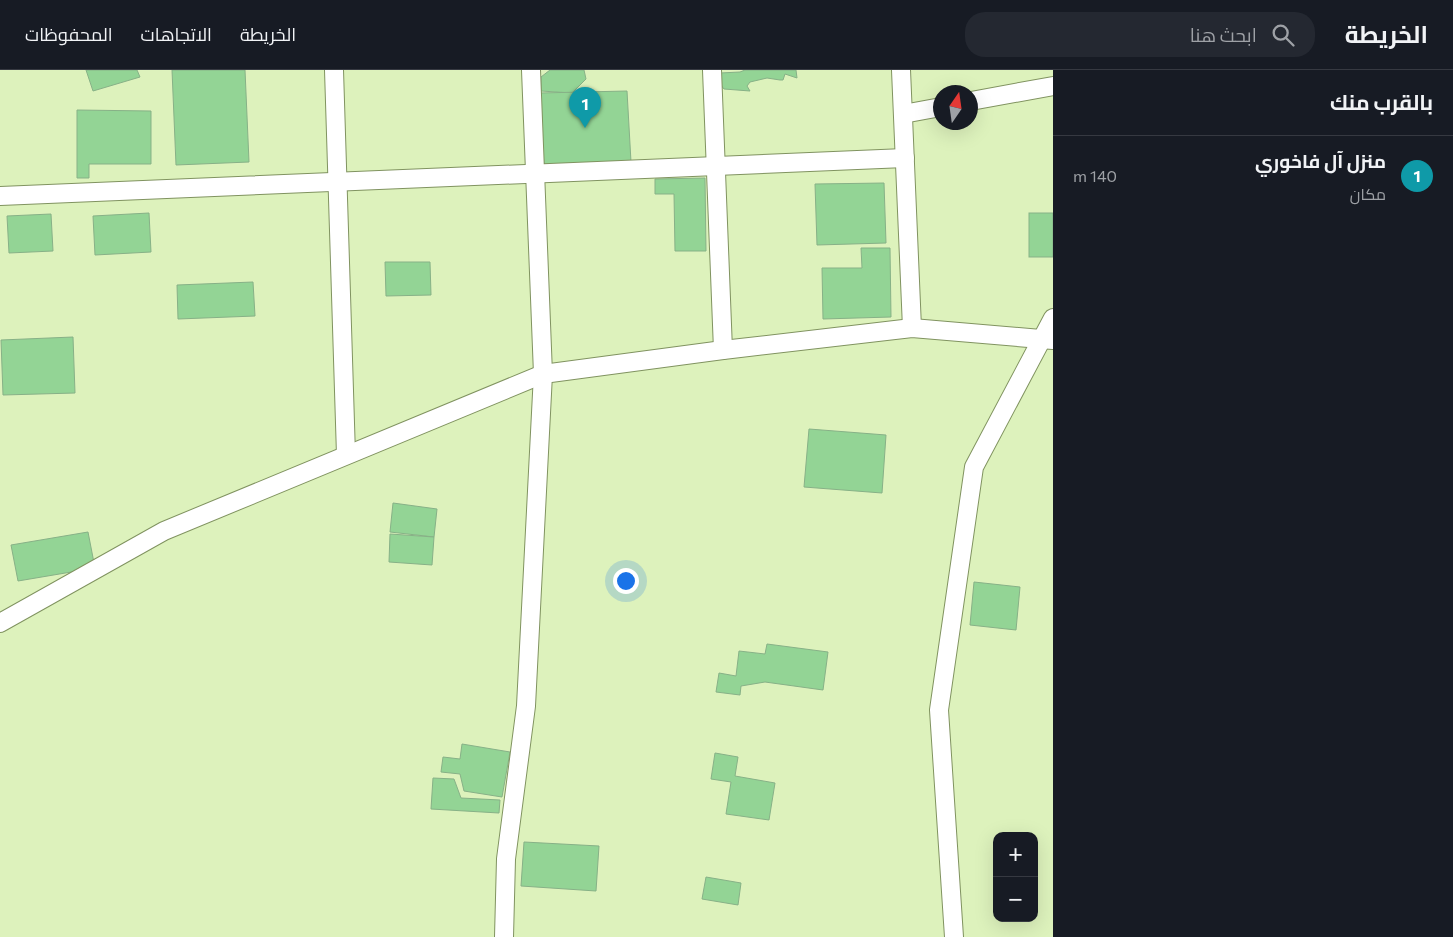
<!DOCTYPE html>
<html lang="ar">
<head>
<meta charset="utf-8">
<style>
  body { margin:0; font-family:Commissioner,Cairo,sans-serif; background:#242831; color:#f1f3f6; direction:rtl }
  .controls { position:absolute; right:15px; bottom:15px; display:grid; overflow:hidden; border-radius:10px; box-shadow:0 5px 20px #0002 }
  .controls button { width:45px; height:45px; display:grid; place-items:center; padding:0; border:0; border-bottom:1px solid #363941; background:#171b24; color:#f1f3f6; font:25px sans-serif }
  .compass { position:absolute; left:933px; top:15px; width:45px; height:45px; border-radius:50%; background:#171b24; box-shadow:0 5px 20px #0002; rotate:13deg }
  .you { position:absolute; left:625px; top:510px; width:18px; height:18px; margin:-12px; border:4px solid #fff; border-radius:50%; background:#1a73e8; box-shadow:0 0 0 8px #1a73e833 }
  .badge { display:grid; place-items:center; width:32px; height:32px; border-radius:50%; background:#9558ce; color:#fff; font-size:16px; font-weight:700 }
  .pin { position:absolute; translate:-50% -41px; filter:drop-shadow(0 1px 2px #0008) }
  .pin::after { content:''; position:absolute; top:26px; width:18px; height:15px; background:inherit; clip-path:polygon(0 0,100% 0,50% 100%) }
  .list { margin:0; padding:0; list-style:none }
  h2 { display:flex; justify-content:space-between; align-items:center; height:65px; margin:0; padding:0 20px; font-size:21px }
  h2 small { font-size:16px; font-weight:400; color:#9ea1a6 }
  .list li { display:grid; grid-template-columns:32px 1fr auto; gap:15px; align-items:center; box-sizing:border-box; height:80px; padding:0 20px; border-top:1px solid #363941 }
  .list b { display:block; font-size:19px; white-space:nowrap }
  .list p { margin:0; font-size:16px; white-space:nowrap; color:#9ea1a6 }
  .list em { font-size:16px; font-style:normal; color:#9ea1a6 }
  .icon { flex:none; width:28px; height:28px; fill:none; stroke:currentColor; stroke-width:2; stroke-linecap:round; stroke-linejoin:round }
  .map { position:relative; flex:none; width:1053px; height:867px; overflow:hidden; direction:ltr }
  header { display:flex; align-items:center; gap:30px; box-sizing:border-box; height:70px; padding:0 25px; background:#171b24; border-bottom:1px solid #363941 }
  header strong { font-size:24px }
  nav { display:flex; gap:28px; margin-inline-start:auto; font-size:18px }
  .search { width:350px; height:45px; background:#242831; display:flex; align-items:center; gap:12px; box-sizing:border-box; padding:0 18px; border-radius:20px; color:#9ea1a6; font-size:19px }
  main { display:flex }
  aside { flex:1; background:#171b24 }
  .map>svg:first-child { display:block }
  .building { fill:#93d495; stroke:#87b187 }
  .lines { fill:none; stroke-linecap:round; stroke-linejoin:round }
  .minor-casing { stroke:#809360; stroke-width:20 }
  .minor { stroke:#fff; stroke-width:18 }
</style>
</head>
<body>
<header>
<strong>الخريطة</strong>
<div class="search"><svg class="icon" aria-label="search" viewBox="0 0 24 24"><circle cx="10" cy="10" r="6"/><path d="M15 15l6 6"/></svg>ابحث هنا</div>
<nav><a>الخريطة</a><a>الاتجاهات</a><a>المحفوظات</a></nav>
</header>
<main>
<aside>
<h2>بالقرب منك<small></small></h2>
<ul class="list">
<li><span class="badge" style="background:#0f9aa8">1</span><div><b>منزل آل فاخوري</b><p>مكان</p></div><em>140 m</em></li>
</ul>
</aside>
<div class="map">
<svg width="1053" height="867" viewBox="0 0 1053 867">
  <rect width="100%" height="100%" fill="#ddf2bc"/>
  <g class="building">
    <polygon points="86,0 137,0 140,7 93,21"/>
    <polygon points="172,0 245,0 249,92 176,95"/>
    <polygon points="550,0 584,0 586,9 572,23 541,21 541,7"/>
    <polygon points="745,0 796,0 797,8 785,4 783,10 780,10 767,8 750,12 747,16 750,21 724,19 720,14 720,3 740,2"/>
    <polygon points="627,21 631,92 544,96 539,23"/>
    <polygon points="77,40 151,41 151,94 89,94 89,108 77,108"/>
    <polygon points="705,108 706,181 675,181 674,124 655,124 655,109"/>
    <polygon points="884,113 886,173 817,175 815,114"/>
    <polygon points="149,143 151,182 95,185 93,146"/>
    <rect x="1029" y="143" width="24" height="44"/>
    <polygon points="51,144 53,181 9,183 7,146"/>
    <polygon points="861,178 890,178 891,247 823,249 822,198 862,198"/>
    <polygon points="385,192 430,192 431,225 386,226"/>
    <polygon points="253,212 255,246 178,249 177,215"/>
    <polygon points="73,267 75,323 3,325 1,270"/>
    <polygon points="809,359 886,365 882,423 804,417"/>
    <polygon points="393,433 437,439 434,467 390,462"/>
    <polygon points="88,462 95,498 18,511 11,475"/>
    <polygon points="390,464 434,467 432,495 389,492"/>
    <polygon points="974,512 1020,517 1016,560 970,555"/>
    <polygon points="767,574 828,582 823,620 765,612 741,616 740,625 716,622 719,603 736,606 739,581 765,584"/>
    <polygon points="462,674 510,682 502,727 464,721 460,704 441,702 443,687 460,689"/>
    <polygon points="715,683 738,687 735,706 775,713 769,750 726,744 731,712 711,709"/>
    <polygon points="433,708 454,709 461,728 500,730 499,743 431,739"/>
    <polygon points="524,772 599,776 596,821 521,816"/>
    <polygon points="706,807 741,813 738,835 702,829"/>
  </g>
  <g class="lines">
    <g class="minor-casing">
      <g id="minor">
        <polyline points="334,0 346,385"/>
        <polyline points="712,0 723,280"/>
        <polyline points="901,0 912,258"/>
        <polyline points="971,31 1053,16"/>
        <polyline points="903,44 941,37"/>
        <polyline points="0,126 905,88"/>
        <polyline points="0,553 164,461 543,304 723,280 912,258 1053,270"/>
        <polyline points="504,867 506,789 526,636 543,304 531,0"/>
        <polyline points="954,867 939,640 974,397 1053,248"/>
      </g>
    </g>
    <use href="#minor" class="minor"/>
  </g>
</svg>
<div class="controls">
<button>+</button>
<button>−</button>
</div>
<svg class="compass" viewBox="-18 -18 36 36"><path d="M0-13l5 13h-10z" fill="#e53935"/><path d="M0 13l5-13h-10z" fill="#9ea1a6"/></svg>
<div class="you"></div>
<div class="pin badge" style="left:585px;top:58px;background:#0f9aa8">1</div>
</div>
</main>
</body>
</html>
